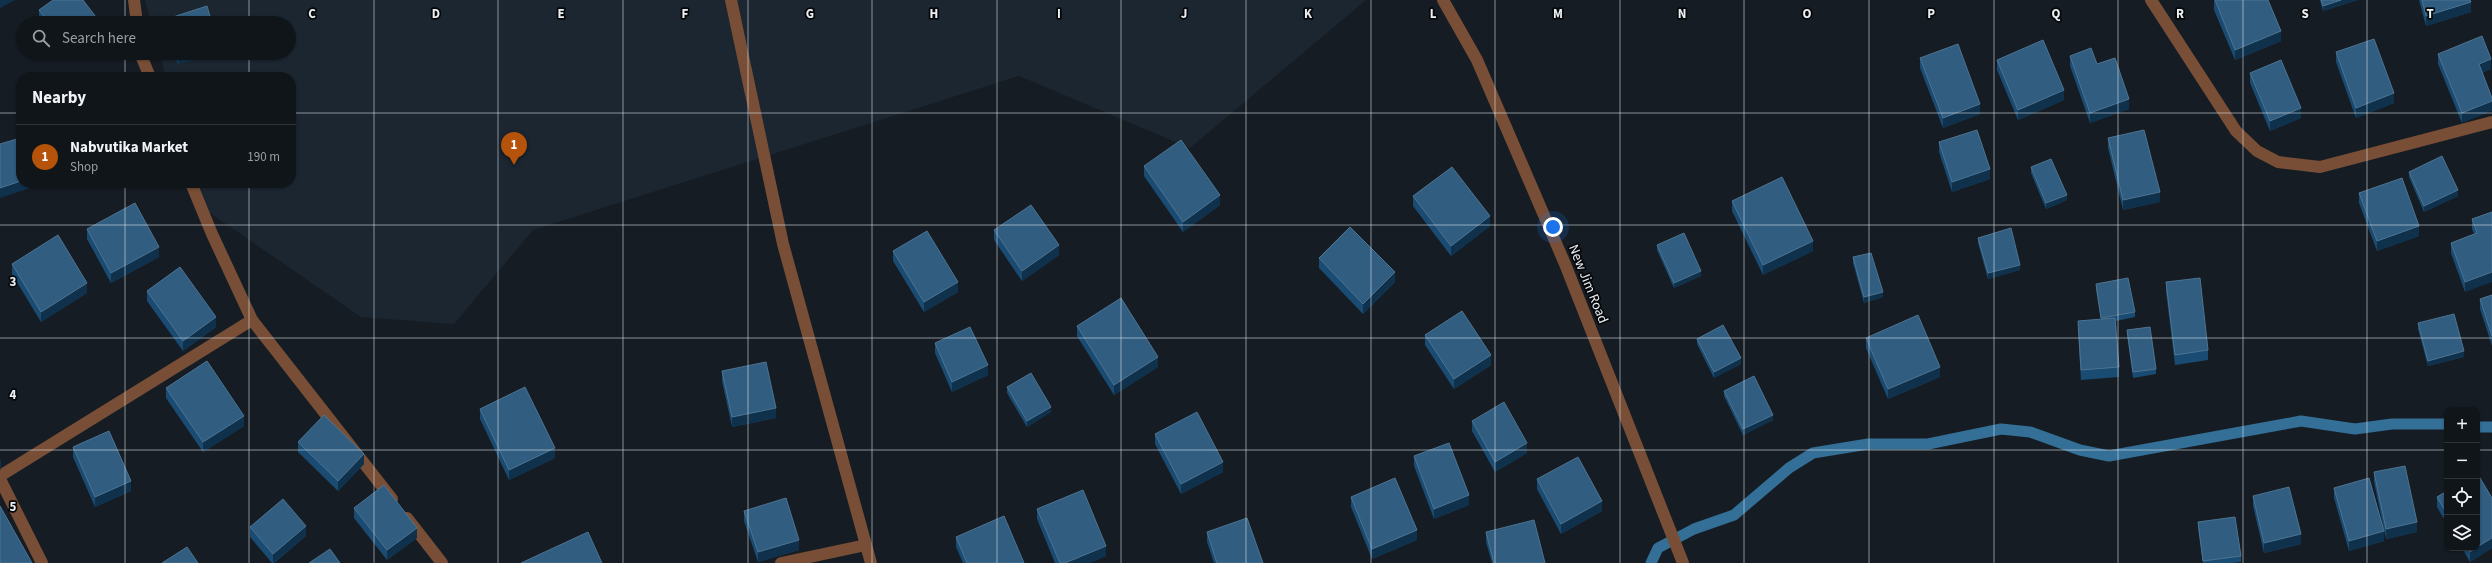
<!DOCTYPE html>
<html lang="en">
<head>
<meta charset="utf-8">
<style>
  body { margin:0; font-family:"Source Sans 3",sans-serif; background:#191e23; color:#f1f3f6 }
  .controls { position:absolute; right:12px; bottom:12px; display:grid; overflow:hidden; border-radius:8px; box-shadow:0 1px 3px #0004 }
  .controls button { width:36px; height:36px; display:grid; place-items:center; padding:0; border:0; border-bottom:1px solid #303439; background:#10151a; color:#f1f3f6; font:20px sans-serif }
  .you { position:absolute; left:1553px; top:227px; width:14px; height:14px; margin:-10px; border:3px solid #fff; border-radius:50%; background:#1a73e8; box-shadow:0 0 0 6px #1a73e833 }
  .badge { display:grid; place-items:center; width:26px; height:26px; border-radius:50%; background:#b45309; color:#fff; font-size:13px; font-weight:700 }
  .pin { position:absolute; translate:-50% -33px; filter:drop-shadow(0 1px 2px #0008) }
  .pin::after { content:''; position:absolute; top:21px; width:14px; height:12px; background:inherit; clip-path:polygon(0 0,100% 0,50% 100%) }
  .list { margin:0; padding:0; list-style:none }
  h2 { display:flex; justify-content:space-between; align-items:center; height:52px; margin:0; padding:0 16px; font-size:17px }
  h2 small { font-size:13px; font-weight:400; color:#9c9fa2 }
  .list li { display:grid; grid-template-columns:26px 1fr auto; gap:12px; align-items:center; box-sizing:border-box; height:64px; padding:0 16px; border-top:1px solid #303439 }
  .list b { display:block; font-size:15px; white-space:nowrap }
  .list p { margin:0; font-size:13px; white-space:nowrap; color:#9c9fa2 }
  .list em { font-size:13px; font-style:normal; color:#9c9fa2 }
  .icon { flex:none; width:22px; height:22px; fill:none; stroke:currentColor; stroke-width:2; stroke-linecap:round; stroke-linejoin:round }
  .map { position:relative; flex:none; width:2492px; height:563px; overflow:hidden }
  .search { position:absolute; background:#10151a; box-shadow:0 1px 3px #0004; left:16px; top:16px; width:280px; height:44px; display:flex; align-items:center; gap:10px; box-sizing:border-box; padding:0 14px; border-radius:22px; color:#9c9fa2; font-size:15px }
  .panel { position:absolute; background:#10151a; box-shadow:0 1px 3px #0004; left:16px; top:72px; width:280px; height:116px; border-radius:16px }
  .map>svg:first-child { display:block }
  .built { fill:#1b2631 }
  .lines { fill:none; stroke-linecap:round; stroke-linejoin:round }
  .stream { stroke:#336f96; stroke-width:11 }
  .minor { stroke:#784f36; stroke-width:12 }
  .wall { fill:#1a4b72 }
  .shaded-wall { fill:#0f314c }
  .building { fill:#305d80; stroke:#4d7492 }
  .grid { fill:none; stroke:#eaeff4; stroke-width:1; stroke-opacity:0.55 }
  .labels { text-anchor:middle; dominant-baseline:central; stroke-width:3.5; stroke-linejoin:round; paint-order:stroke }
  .street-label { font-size:14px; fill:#eaeff4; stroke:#050709 }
  .grid-label { font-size:13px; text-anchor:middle; font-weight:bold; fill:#eaeff4; stroke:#050709; stroke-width:3.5; stroke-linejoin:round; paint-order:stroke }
</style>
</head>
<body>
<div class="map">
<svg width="2492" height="563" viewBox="0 0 2492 563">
  <rect width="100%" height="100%" fill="#161c23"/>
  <polygon class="built" points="145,0 1366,0 1190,148 1019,76 533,230 454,324 361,317 200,206 194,183 291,183 291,77 166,77 159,53 289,53 289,23 151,23"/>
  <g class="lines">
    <g class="stream">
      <polyline points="2477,427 2492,427"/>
      <polyline points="1651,563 1658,548 1694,529 1734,515 1789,468 1813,453 1868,444 1928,444 2001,429 2030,432 2080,450 2109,456 2301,421 2355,429 2392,424 2447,424"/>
    </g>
    <g class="minor">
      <polyline points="134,0 137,23"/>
      <polyline points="731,0 783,244 871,563"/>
      <polyline points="1443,0 1477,60 1565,264 1683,563"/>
      <polyline points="2151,0 2236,131 2257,151 2278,162 2320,167 2492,122"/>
      <polyline points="140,53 150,77"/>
      <polyline points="191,183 212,234 252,320 392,499"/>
      <polyline points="0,476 252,320"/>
      <polyline points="0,479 42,563"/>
      <polyline points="407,518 442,563"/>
      <polyline points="781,563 866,545"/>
    </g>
  </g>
  <g class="wall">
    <polygon points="2214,0 2281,41 2235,60 2214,10"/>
    <polygon points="2320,0 2358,0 2323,11"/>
    <polygon points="2419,0 2470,0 2471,12 2426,26"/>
    <polygon points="39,10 99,23 41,23 39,20"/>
    <polygon points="2336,52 2394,103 2356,118 2336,62"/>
    <polygon points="174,53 214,53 178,64"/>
    <polygon points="2438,54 2491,69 2482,73 2462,123 2438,64"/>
    <polygon points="2070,56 2097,64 2129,109 2090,123 2070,66"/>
    <polygon points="1920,58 1980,114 1943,128 1920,68"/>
    <polygon points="1997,60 2064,100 2018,120 1997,70"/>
    <polygon points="2250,73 2301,118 2270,131 2250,83"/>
    <polygon points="2108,138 2160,202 2123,210 2108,148"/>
    <polygon points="1939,142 1990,179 1952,192 1939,152"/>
    <polygon points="1144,166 1220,205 1183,232 1144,176"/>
    <polygon points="2031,167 2067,200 2046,209 2031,173"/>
    <polygon points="2409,172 2458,196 2424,212 2409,177"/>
    <polygon points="2359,193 2419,236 2377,251 2359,203"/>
    <polygon points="1413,196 1490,226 1451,256 1413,206"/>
    <polygon points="1732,201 1813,251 1763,275 1732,211"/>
    <polygon points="2492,212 2465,292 2451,253 2451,243 2474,234 2472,229 2472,219"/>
    <polygon points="87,229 159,257 111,283 87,239"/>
    <polygon points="994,230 1059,255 1022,281 994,240"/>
    <polygon points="1978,238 2020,270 1988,279 1978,243"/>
    <polygon points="1657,245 1701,276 1674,288 1657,250"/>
    <polygon points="893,251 958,292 924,312 893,261"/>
    <polygon points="1853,257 1883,297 1864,303 1853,263"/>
    <polygon points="1319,258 1395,282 1363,314 1319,268"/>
    <polygon points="12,264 87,293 41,322 12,274"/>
    <polygon points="2166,282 2208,350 2208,360 2175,365 2166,292"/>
    <polygon points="2096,284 2135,312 2135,317 2116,321 2119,367 2119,377 2081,380 2078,331 2078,321 2101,320 2096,290"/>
    <polygon points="147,291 216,327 183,351 147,301"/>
    <polygon points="2492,295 2492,346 2480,309 2480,299"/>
    <polygon points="2418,323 2464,357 2428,366 2418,329"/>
    <polygon points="1077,326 1158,367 1114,395 1077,336"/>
    <polygon points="2127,330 2156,369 2156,374 2133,378 2127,335"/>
    <polygon points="1425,335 1491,365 1454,389 1425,345"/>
    <polygon points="1866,338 1940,377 1888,399 1866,348"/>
    <polygon points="1697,339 1741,364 1714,378 1697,344"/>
    <polygon points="935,343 988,375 952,392 935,353"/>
    <polygon points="722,371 776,418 732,427 722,381"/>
    <polygon points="1007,387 1051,412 1027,427 1007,393"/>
    <polygon points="166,388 244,426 203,452 166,398"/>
    <polygon points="1724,391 1773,420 1743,435 1724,396"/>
    <polygon points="480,409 555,458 509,480 480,419"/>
    <polygon points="1472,421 1527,453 1495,472 1472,431"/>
    <polygon points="1155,434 1223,472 1181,494 1155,444"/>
    <polygon points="298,442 364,464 338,491 298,452"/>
    <polygon points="73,447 131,491 95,507 73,457"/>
    <polygon points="1414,456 1469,505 1434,519 1414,466"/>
    <polygon points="2374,472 2417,532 2386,539 2374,482"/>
    <polygon points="1537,479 1602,511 1561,534 1537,489"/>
    <polygon points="2334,488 2384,541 2349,551 2334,498"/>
    <polygon points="2447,491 2447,524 2437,507 2437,497"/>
    <polygon points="2253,496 2301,544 2264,553 2253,506"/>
    <polygon points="1351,497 1417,540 1372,559 1351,507"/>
    <polygon points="2492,498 2492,548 2470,562 2462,548 2477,548"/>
    <polygon points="354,508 417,538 387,560 354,518"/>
    <polygon points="1037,509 1106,556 1089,563 1055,563 1037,519"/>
    <polygon points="744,511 799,550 758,562 744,521"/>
    <polygon points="2198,522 2241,556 2241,562 2232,563 2203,563 2198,528"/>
    <polygon points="250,527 306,536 274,563 272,563 250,537"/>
    <polygon points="1207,532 1263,563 1214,563 1207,542"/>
    <polygon points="1486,532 1545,563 1492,563 1486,542"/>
    <polygon points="956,537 1024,563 963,563 956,547"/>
  </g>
  <g class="shaded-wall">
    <polygon points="0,0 15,0 0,8"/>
    <polygon points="2341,0 2358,0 2323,11 2323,6"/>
    <polygon points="2471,2 2471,12 2426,26 2426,16"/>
    <polygon points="2281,31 2281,41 2235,60 2235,50"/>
    <polygon points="66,53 70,53 66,56"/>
    <polygon points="182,53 214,53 178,64 178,54"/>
    <polygon points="2491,59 2491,69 2479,74 2479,64"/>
    <polygon points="2064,90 2064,100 2018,120 2018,110"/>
    <polygon points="2394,93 2394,103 2356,118 2356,108"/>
    <polygon points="2129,99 2129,109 2090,123 2090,113"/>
    <polygon points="2492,101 2492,111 2462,123 2462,113"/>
    <polygon points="1980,104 1980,114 1943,128 1943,118"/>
    <polygon points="2301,108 2301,118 2270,131 2270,121"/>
    <polygon points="1990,169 1990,179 1952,192 1952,182"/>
    <polygon points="21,181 21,183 30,183 30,188 0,198 0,188"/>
    <polygon points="2458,190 2458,196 2424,212 2424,206"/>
    <polygon points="2160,192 2160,202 2123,210 2123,200"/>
    <polygon points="1220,195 1220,205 1183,232 1183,222"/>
    <polygon points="2067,195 2067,200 2046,209 2046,203"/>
    <polygon points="1490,216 1490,226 1451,256 1451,246"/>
    <polygon points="2419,226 2419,236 2377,251 2377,241"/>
    <polygon points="1813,241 1813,251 1763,275 1763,265"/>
    <polygon points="1059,245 1059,255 1022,281 1022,271"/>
    <polygon points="159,247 159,257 111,283 111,273"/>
    <polygon points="2020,265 2020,270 1988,279 1988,273"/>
    <polygon points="1701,271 1701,276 1674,288 1674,283"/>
    <polygon points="1395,272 1395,282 1363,314 1363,304"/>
    <polygon points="2492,272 2492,282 2465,292 2465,282"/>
    <polygon points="958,282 958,292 924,312 924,302"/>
    <polygon points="87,283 87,293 41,322 41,312"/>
    <polygon points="1883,292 1883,297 1864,303 1864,297"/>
    <polygon points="216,317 216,327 183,351 183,341"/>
    <polygon points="2464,351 2464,357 2428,366 2428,361"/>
    <polygon points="1491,355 1491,365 1454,389 1454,379"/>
    <polygon points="1158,357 1158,367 1114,395 1114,385"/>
    <polygon points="1741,358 1741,364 1714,378 1714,372"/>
    <polygon points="988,365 988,375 952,392 952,382"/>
    <polygon points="1940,367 1940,377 1888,399 1888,389"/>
    <polygon points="1051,407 1051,412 1027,427 1027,421"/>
    <polygon points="776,408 776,418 732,427 732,417"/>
    <polygon points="1773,415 1773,420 1743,435 1743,429"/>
    <polygon points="244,416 244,426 203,452 203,442"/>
    <polygon points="1527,443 1527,453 1495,472 1495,462"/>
    <polygon points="555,448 555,458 509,480 509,470"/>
    <polygon points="364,454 364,464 338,491 338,481"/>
    <polygon points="1,459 1,469 0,470 0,460"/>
    <polygon points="1223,462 1223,472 1181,494 1181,484"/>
    <polygon points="131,481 131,491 95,507 95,497"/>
    <polygon points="1469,495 1469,505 1434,519 1434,509"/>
    <polygon points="1602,501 1602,511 1561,534 1561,524"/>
    <polygon points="2417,522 2417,532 2386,539 2386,529"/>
    <polygon points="306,526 306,536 273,563 273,554"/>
    <polygon points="417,528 417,538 387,560 387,550"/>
    <polygon points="1417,530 1417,540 1372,559 1372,549"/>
    <polygon points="2384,531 2384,541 2349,551 2349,541"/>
    <polygon points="2301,534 2301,544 2264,553 2264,543"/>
    <polygon points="2492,538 2492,548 2470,562 2470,552 2476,548 2477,548 2477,547"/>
    <polygon points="799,540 799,550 758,562 758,552"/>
    <polygon points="1106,546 1106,556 1089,563 1065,563"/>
  </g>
  <g class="building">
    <polygon points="53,0 83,0 99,21 97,23 49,23 39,10"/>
    <polygon points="2215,0 2268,0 2281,31 2235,50"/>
    <polygon points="2321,0 2341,0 2323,6"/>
    <polygon points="2422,0 2470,0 2471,2 2426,16"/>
    <polygon points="207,6 212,23 168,23 167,19"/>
    <polygon points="2482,36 2491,59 2479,64 2492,98 2492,101 2462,113 2438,54"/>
    <polygon points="2374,39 2394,93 2356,108 2336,52"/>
    <polygon points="2043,40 2064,90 2018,110 1997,60"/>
    <polygon points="1958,44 1980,104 1943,118 1920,58"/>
    <polygon points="2091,48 2097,64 2115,58 2129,99 2090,113 2070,56"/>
    <polygon points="2281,60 2301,108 2270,121 2250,73"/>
    <polygon points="1977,130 1990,169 1952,182 1939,142"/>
    <polygon points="2144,130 2160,192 2123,200 2108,138"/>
    <polygon points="17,139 21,151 21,181 0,188 0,144"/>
    <polygon points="1181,140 1220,195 1183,222 1144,166"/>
    <polygon points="2442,156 2458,190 2424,206 2409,172"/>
    <polygon points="2051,159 2067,195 2046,203 2031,167"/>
    <polygon points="1452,167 1490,216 1451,246 1413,196"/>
    <polygon points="1782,177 1813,241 1763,265 1732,201"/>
    <polygon points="2402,178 2419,226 2377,241 2359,193"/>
    <polygon points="135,203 159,247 111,273 87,229"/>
    <polygon points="1031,205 1059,245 1022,271 994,230"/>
    <polygon points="2492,212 2492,272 2465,282 2451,243 2477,233 2472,219"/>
    <polygon points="1350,227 1395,272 1363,304 1319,258"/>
    <polygon points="2011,228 2020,265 1988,273 1978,238"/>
    <polygon points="927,231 958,282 924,302 893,251"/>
    <polygon points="1684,233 1701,271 1674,283 1657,245"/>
    <polygon points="58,235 87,283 41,312 12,264"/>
    <polygon points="1871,253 1883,292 1864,297 1853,257"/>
    <polygon points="180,267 216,317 183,341 147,291"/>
    <polygon points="2128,278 2135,312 2101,318 2096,284"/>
    <polygon points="2200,278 2208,350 2175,355 2166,282"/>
    <polygon points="2492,295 2492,336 2480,299"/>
    <polygon points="1121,298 1158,357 1114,385 1077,326"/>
    <polygon points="1462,311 1491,355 1454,379 1425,335"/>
    <polygon points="2454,314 2464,351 2428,361 2418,323"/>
    <polygon points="1918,315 1940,367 1888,389 1866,338"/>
    <polygon points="2115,318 2119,367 2081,370 2078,321"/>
    <polygon points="1723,325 1741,358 1714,372 1697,339"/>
    <polygon points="970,327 988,365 952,382 935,343"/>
    <polygon points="2150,327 2156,369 2133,372 2127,330"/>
    <polygon points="207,361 244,416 203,442 166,388"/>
    <polygon points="766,362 776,408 732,417 722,371"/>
    <polygon points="1031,373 1051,407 1027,421 1007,387"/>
    <polygon points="1754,376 1773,415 1743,429 1724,391"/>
    <polygon points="525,387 555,448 509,470 480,409"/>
    <polygon points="1504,402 1527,443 1495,462 1472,421"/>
    <polygon points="1197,412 1223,462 1181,484 1155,434"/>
    <polygon points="324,415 364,454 338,481 298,442"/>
    <polygon points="109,431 131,481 95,497 73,447"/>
    <polygon points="1449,443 1469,495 1434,509 1414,456"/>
    <polygon points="1578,457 1602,501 1561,524 1537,479"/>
    <polygon points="2405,466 2417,522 2386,529 2374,472"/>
    <polygon points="2477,473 2492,498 2492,538 2477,547"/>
    <polygon points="1395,478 1417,530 1372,549 1351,497"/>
    <polygon points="2369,478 2384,531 2349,541 2334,488"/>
    <polygon points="384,485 417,528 387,550 354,508"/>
    <polygon points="2289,487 2301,534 2264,543 2253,496"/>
    <polygon points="1083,490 1106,546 1065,563 1060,563 1037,509"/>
    <polygon points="2447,491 2447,514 2437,497"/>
    <polygon points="786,498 799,540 758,552 744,511"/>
    <polygon points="283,499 306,526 273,554 250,527"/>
    <polygon points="0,506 32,563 0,563"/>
    <polygon points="1004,516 1024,563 967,563 956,537"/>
    <polygon points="2235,517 2241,556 2203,561 2198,522"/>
    <polygon points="1247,518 1263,563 1217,563 1207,532"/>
    <polygon points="1534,520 1545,563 1494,563 1486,532"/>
    <polygon points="588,532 602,563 521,563"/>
    <polygon points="187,547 198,563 162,563"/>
    <polygon points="2468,548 2476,548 2470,552"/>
    <polygon points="330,549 340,563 309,563"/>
  </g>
  <path class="grid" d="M125 0V23M249 0V23M374 0V563M498 0V563M623 0V563M748 0V563M872 0V563M997 0V563M1121 0V563M1246 0V563M1371 0V563M1495 0V563M1620 0V563M1744 0V563M1869 0V563M1994 0V563M2118 0V563M2243 0V563M2367 0V563M125 53V77M249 53V77M0 113H21M291 113H2492M125 183V563M249 183V563M0 225H2492M0 338H2492M0 450H2447M2477 450H2492"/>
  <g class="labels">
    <g class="street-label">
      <text transform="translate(1588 284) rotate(68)">New Jim Road</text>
    </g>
  </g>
  <g class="grid-label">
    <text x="312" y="18">C</text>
    <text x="436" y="18">D</text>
    <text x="561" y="18">E</text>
    <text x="685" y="18">F</text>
    <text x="810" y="18">G</text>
    <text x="934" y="18">H</text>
    <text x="1059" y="18">I</text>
    <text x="1184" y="18">J</text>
    <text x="1308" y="18">K</text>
    <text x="1433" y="18">L</text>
    <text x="1558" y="18">M</text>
    <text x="1682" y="18">N</text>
    <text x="1807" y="18">O</text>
    <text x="1931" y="18">P</text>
    <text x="2056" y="18">Q</text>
    <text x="2180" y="18">R</text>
    <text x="2305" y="18">S</text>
    <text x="2430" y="18">T</text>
    <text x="13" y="286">3</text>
    <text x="13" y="399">4</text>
    <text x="13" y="511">5</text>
  </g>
</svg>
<div class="controls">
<button>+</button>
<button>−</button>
<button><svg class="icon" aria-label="locate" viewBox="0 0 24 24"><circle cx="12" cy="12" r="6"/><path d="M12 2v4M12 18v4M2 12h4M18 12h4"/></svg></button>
<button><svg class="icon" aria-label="layers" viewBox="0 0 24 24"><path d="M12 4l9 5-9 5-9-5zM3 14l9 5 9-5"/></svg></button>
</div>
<div class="you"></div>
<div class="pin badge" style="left:514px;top:165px">1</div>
<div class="search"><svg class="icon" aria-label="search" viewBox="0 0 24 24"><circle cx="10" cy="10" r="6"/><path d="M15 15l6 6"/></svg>Search here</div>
<section class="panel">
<h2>Nearby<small></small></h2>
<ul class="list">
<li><span class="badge">1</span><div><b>Nabvutika Market</b><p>Shop</p></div><em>190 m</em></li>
</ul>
</section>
</div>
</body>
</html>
